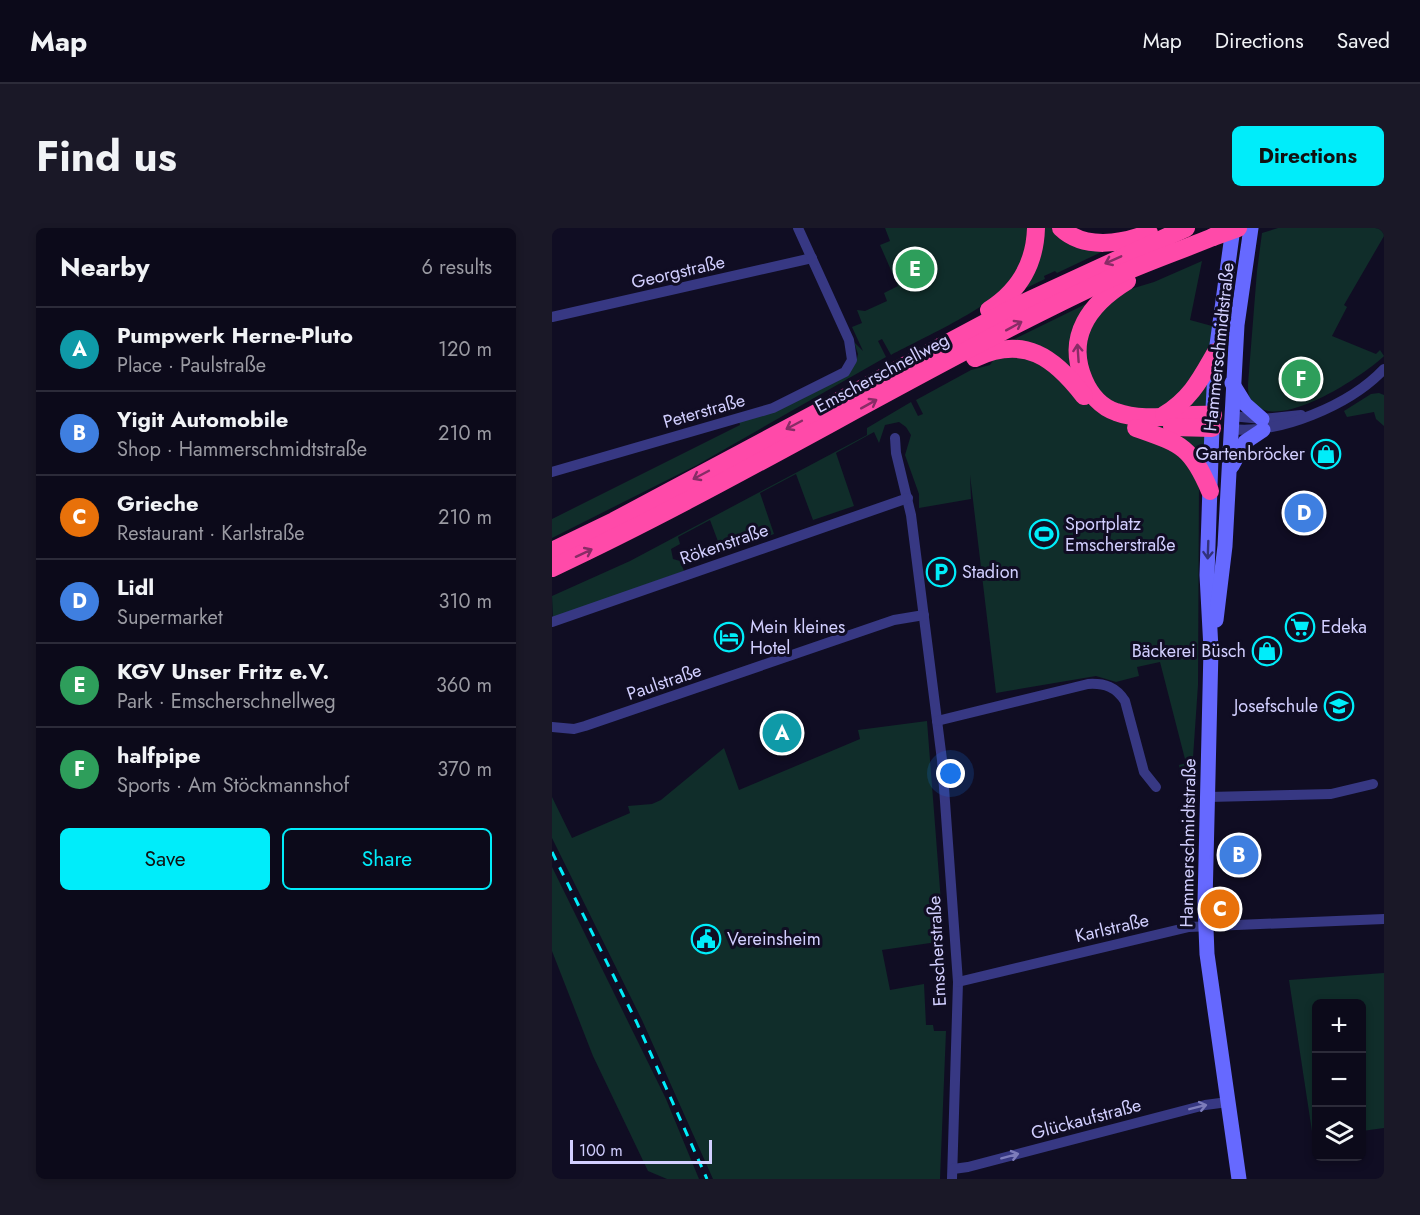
<!DOCTYPE html>
<html lang="en">
<head>
<meta charset="utf-8">
<style>
  body { margin:0; font-family:Jost,sans-serif; background:#1a1827; color:#f1f3f6 }
  .controls { position:absolute; right:18px; bottom:18px; display:grid; overflow:hidden; border-radius:9px; box-shadow:0 3px 9px #0003 }
  .controls button { width:54px; height:54px; display:grid; place-items:center; padding:0; border:0; border-bottom:2px solid #2c2b39; background:#0c0a1a; color:#f1f3f6; font:30px sans-serif }
  .scale { position:absolute; left:18px; bottom:15px; width:142px; box-sizing:border-box; padding-left:6px; border:3px solid #d2cfff; border-top:0; font-size:16px; line-height:21px; white-space:nowrap; color:#d2cfff; -webkit-text-stroke:4px #100d23; paint-order:stroke }
  .you { position:absolute; left:399px; top:546px; width:21px; height:21px; margin:-15px; border:4px solid #fff; border-radius:50%; background:#1a73e8; box-shadow:0 0 0 9px #1a73e833 }
  .badge { display:grid; place-items:center; width:39px; height:39px; border-radius:50%; background:#00edfa; color:#fff; font-size:20px; font-weight:700 }
  .pin { position:absolute; translate:-50% -50%; border:3px solid #fff; box-shadow:0 2px 6px #0006 }
  .list { margin:0; padding:0; list-style:none }
  h2 { display:flex; justify-content:space-between; align-items:center; height:78px; margin:0; padding:0 24px; font-size:26px }
  h2 small { font-size:20px; font-weight:400; color:#9a9aa2 }
  .list li { display:grid; grid-template-columns:39px 1fr auto; gap:18px; align-items:center; box-sizing:border-box; height:84px; padding:0 24px; border-top:2px solid #2c2b39 }
  .list b { display:block; font-size:22px; white-space:nowrap }
  .list p { margin:0; font-size:20px; white-space:nowrap; color:#9a9aa2 }
  .list em { font-size:20px; font-style:normal; color:#9a9aa2 }
  .actions { display:flex; gap:12px; padding:18px 24px }
  .actions a { flex:1; padding:14px 0; border:2px solid #00edfa; border-radius:9px; text-align:center; font-size:21px; color:#00edfa }
  .actions .main { background:#00edfa; color:#111 }
  .icon { flex:none; width:33px; height:33px; fill:none; stroke:currentColor; stroke-width:2; stroke-linecap:round; stroke-linejoin:round }
  .map { position:relative; flex:none; width:832px; height:951px; overflow:hidden; border-radius:9px }
  header { display:flex; align-items:center; gap:36px; box-sizing:border-box; height:84px; padding:0 30px; background:#0c0a1a; border-bottom:2px solid #2c2b39 }
  header strong { font-size:28px }
  nav { display:flex; gap:33px; margin-inline-start:auto; font-size:21px }
  .intro { display:flex; align-items:center; justify-content:space-between; box-sizing:border-box; height:144px; padding:0 36px }
  h1 { margin:0; font-size:42px }
  .button { padding:15px 27px; border-radius:9px; background:#00edfa; color:#111; font-size:21px; font-weight:700 }
  main { display:flex; gap:36px; padding:0 36px }
  aside { flex:1; background:#0c0a1a; border-radius:9px; box-shadow:0 3px 9px #0003 }
  .map>svg:first-child { display:block }
  .green { fill:#102d2a }
  .lines { fill:none; stroke-linecap:round; stroke-linejoin:round }
  .street { stroke:#373883; stroke-width:10 }
  .secondary { stroke:#6669ff; stroke-width:15 }
  .highway { stroke:#ff4aa9; stroke-width:18 }
  .rail { stroke:#00edfa; stroke-width:3; stroke-dasharray:9 8; stroke-linecap:butt }
  .highway-bridge { stroke:#ff4aa9; stroke-width:18 }
  .oneway { stroke:#882c66 }
  .oneway2 { stroke:#32327b }
  .oneway3 { stroke:#7d7cbb }
  .labels { text-anchor:middle; dominant-baseline:central; stroke-width:6; stroke-linejoin:round; paint-order:stroke }
  .street-label { font-size:18px; fill:#d2cfff; stroke:#100d23 }
  .poi-label { font-size:18px; fill:#d2cfff; stroke:#100d23; text-anchor:start }
</style>
</head>
<body>
<header>
<strong>Map</strong>
<nav><a>Map</a><a>Directions</a><a>Saved</a></nav>
</header>
<div class="intro"><h1>Find us</h1><a class="button">Directions</a></div>
<main>
<aside>
<h2>Nearby<small>6 results</small></h2>
<ul class="list">
<li><span class="badge" style="background:#0f9aa8">A</span><div><b>Pumpwerk Herne-Pluto</b><p>Place · Paulstraße</p></div><em>120 m</em></li>
<li><span class="badge" style="background:#3f7fe0">B</span><div><b>Yigit Automobile</b><p>Shop · Hammerschmidtstraße</p></div><em>210 m</em></li>
<li><span class="badge" style="background:#e8710a">C</span><div><b>Grieche</b><p>Restaurant · Karlstraße</p></div><em>210 m</em></li>
<li><span class="badge" style="background:#3f7fe0">D</span><div><b>Lidl</b><p>Supermarket</p></div><em>310 m</em></li>
<li><span class="badge" style="background:#2e9e5b">E</span><div><b>KGV Unser Fritz e.V.</b><p>Park · Emscherschnellweg</p></div><em>360 m</em></li>
<li><span class="badge" style="background:#2e9e5b">F</span><div><b>halfpipe</b><p>Sports · Am Stöckmannshof</p></div><em>370 m</em></li>
</ul>
<div class="actions"><a class="main">Save</a><a>Share</a></div>
</aside>
<div class="map">
<svg width="832" height="951" viewBox="0 0 832 951">
  <rect width="100%" height="100%" fill="#100d23"/>
  <g class="green">
    <path d="M333 0H476C475 17 472 33 463 48 446 77 370 110 339 127L330 111 326 113 334 129 145 237 0 310V291L188 197 187 193 304 135 306 126 302 114 311 123 300 99 310 95 305 82 313 83 335 73 332 65 346 58 328 17 338 13Z"/>
    <polygon points="488,0 503,0 558,20 505,45 503,43 492,48 493,51 468,63"/>
    <path d="M726 0H832V8L792 77 795 79 780 108 824 126 828 122 832 128C813 147 718 211 698 170 696 167 696 160 696 156L705 43 710 5Z"/>
    <polygon points="650,33 638,92 660,98 653,242 647,255 646,457 640,544 630,551 627,537 634,535 608,434 585,439 587,448 564,454 544,448 444,465 418,247 419,271 367,280 367,266 353,227 359,207 354,199 347,194 333,197 327,215 322,204 284,225 302,278 261,292 244,246 208,265 222,306 170,324 158,292 126,309 128,316 119,321 121,331 128,333 132,343 1,390 0,368 78,333 315,207 315,200 359,174 366,188 371,186 364,172 419,142 438,137 452,116 542,72 602,54"/>
    <polygon points="827,165 832,167 832,198 824,191 822,184 795,189 792,183 819,166"/>
    <polygon points="375,493 392,713 330,722 338,762 372,756 374,797 381,797 382,803 394,803 388,951 161,951 90,792 0,610 0,569 20,610 78,585 76,578 100,576 109,572 172,520 187,562 308,511 306,502"/>
    <polygon points="0,639 114,871 147,951 115,951 96,943 41,828 0,723"/>
    <polygon points="832,745 832,900 810,903 810,776 764,776 764,909 761,910 737,752"/>
  </g>
  <g class="lines">
    <g class="street">
      <polyline points="0,89 260,30"/>
      <polyline points="679,188 710,191 749,187"/>
      <path d="M678 201C727 207 798 177 832 141"/>
      <polyline points="343,210 344,225 359,287 390,532 406,754 400,951"/>
      <polyline points="0,244 221,180 293,144 300,132 297,112 246,0"/>
      <polyline points="0,394 356,270"/>
      <path d="M385 493 536 456C553 455 564 459 573 473L592 544 604 559"/>
      <polyline points="0,499 22,501 33,498 342,392 372,387"/>
      <polyline points="656,569 779,566 821,556"/>
      <polyline points="406,754 637,699 832,691"/>
      <polyline points="401,941 416,939 653,877 676,874"/>
    </g>
    <g class="secondary">
      <polyline points="681,0 664,124 660,200 655,347 659,421 653,675 655,726 687,951"/>
      <polyline points="680,155 693,176 710,191"/>
      <polyline points="680,238 693,214 711,202"/>
      <polyline points="664,392 673,318 685,97 699,0"/>
    </g>
    <g class="highway">
      <path d="M509 0C532 22 570 16 597 5"/>
      <path d="M575 53C539 75 513 108 532 152 538 166 549 179 564 184 593 195 630 185 661 187"/>
      <path d="M437 82C467 63 483 36 484 0"/>
      <path d="M423 130C472 107 502 129 532 168"/>
      <path d="M612 187C639 171 649 150 664 124"/>
      <polyline points="620,199 660,200"/>
      <path d="M584 200C629 216 639 218 658 263"/>
      <polyline points="0,323 62,293 465,78 634,0"/>
      <path d="M0 340C190 251 369 139 559 50 592 35 627 23 661 9"/>
    </g>
    <polyline class="rail" points="0,624 85,795 155,951"/>
    <polyline class="highway-bridge" points="661,9 686,0"/>
  </g>
  <defs><path id="oneway-shaft" d="M-6 0H5M1.5-3L5.5 0L1.5 3" fill="none" stroke-width="1.6" stroke-linecap="round" stroke-linejoin="round" transform="scale(1.5)"/></defs>
  <g class="oneway">
    <use href="#oneway-shaft" transform="translate(561 32) rotate(156)"/>
    <use href="#oneway-shaft" transform="translate(462 98) rotate(-29)"/>
    <use href="#oneway-shaft" transform="translate(526 125) rotate(-94)"/>
    <use href="#oneway-shaft" transform="translate(317 176) rotate(-29)"/>
    <use href="#oneway-shaft" transform="translate(242 197) rotate(152)"/>
    <use href="#oneway-shaft" transform="translate(149 247) rotate(152)"/>
    <use href="#oneway-shaft" transform="translate(32 325) rotate(-25)"/>
  </g>
  <use class="oneway2" href="#oneway-shaft" transform="translate(656 322) rotate(92)"/>
  <g class="oneway3">
    <use href="#oneway-shaft" transform="translate(646 879) rotate(-14)"/>
    <use href="#oneway-shaft" transform="translate(458 928) rotate(-15)"/>
  </g>
  <defs>
    <g id="shop-ring" transform="scale(1.5)"><circle r="9.5" fill="#100d23" stroke="#00edfa" stroke-width="1.5"/><path d="M-5-2.5h2.3a2.7 3.5 0 0 1 5.4 0H5L5.5 6h-11ZM-1.5-2.5h3a1.5 2.3 0 0 0-3 0Z" fill="#00edfa"/></g>
    <g id="stadium-ring" transform="scale(1.5)"><circle r="9.5" fill="#100d23" stroke="#00edfa" stroke-width="1.5"/><path d="M0-5a6.5 5 0 1 0 0 10a6.5 5 0 1 0 0-10ZM-3.5-1.8h7v3.6h-7Z" fill="#00edfa"/></g>
    <g id="parking-ring" transform="scale(1.5)"><circle r="9.5" fill="#100d23" stroke="#00edfa" stroke-width="1.5"/><path d="M-3.5-5.5H1a3.5 3.5 0 0 1 0 7H-1V5.5H-3.5ZM-1-3.4V-.6H.8a1.4 1.4 0 0 0 0-2.8Z" fill="#00edfa"/></g>
    <g id="supermarket-ring" transform="scale(1.5)"><circle r="9.5" fill="#100d23" stroke="#00edfa" stroke-width="1.5"/><path d="M-6-5.5h2.5l.6 2H6L4.5 2H-2.5L-4.4-4H-6ZM-1.5 3.2a1.3 1.3 0 1 0 .1 0ZM3 3.2a1.3 1.3 0 1 0 .1 0Z" fill="#00edfa"/></g>
    <g id="hotel-ring" transform="scale(1.5)"><circle r="9.5" fill="#100d23" stroke="#00edfa" stroke-width="1.5"/><path d="M-6-4.5h1.5V1H6V5H4.5V3h-9V5H-6ZM-4 0a1.8 1.8 0 1 1 3.6 0ZM.5 0V-2.5h3Q6-2.5 6 0Z" fill="#00edfa"/></g>
    <g id="school-ring" transform="scale(1.5)"><circle r="9.5" fill="#100d23" stroke="#00edfa" stroke-width="1.5"/><path d="M0-5L7-2L0 1L-7-2ZM-4 1L0 2.5L4 1V4Q0 6-4 4Z" fill="#00edfa"/></g>
    <g id="civic-ring" transform="scale(1.5)"><circle r="9.5" fill="#100d23" stroke="#00edfa" stroke-width="1.5"/><path d="M-.6-6.5H3V-4.5H.6V-3L4-1V1h2V6H-6V1h2V-1L-.6-3ZM-1.2 2.5V6h2.4V2.5Z" fill="#00edfa"/></g>
  </defs>
  <g fill-rule="evenodd">
    <use href="#shop-ring" x="774" y="226"/>
    <use href="#stadium-ring" x="492" y="306"/>
    <use href="#parking-ring" x="389" y="344"/>
    <use href="#supermarket-ring" x="748" y="399"/>
    <use href="#hotel-ring" x="177" y="409"/>
    <use href="#shop-ring" x="715" y="423"/>
    <use href="#school-ring" x="787" y="478"/>
    <use href="#civic-ring" x="154" y="711"/>
  </g>
  <g class="labels">
    <g class="street-label">
      <text transform="translate(126 44) rotate(-13)">Georgstraße</text>
      <text transform="translate(667 119) rotate(-84)">Hammerschmidtstraße</text>
      <text transform="translate(330 145) rotate(-28)">Emscherschnellweg</text>
      <text transform="translate(152 183) rotate(-16)">Peterstraße</text>
      <text transform="translate(172 316) rotate(-19)">Rökenstraße</text>
      <text transform="translate(112 454) rotate(-19)">Paulstraße</text>
      <text transform="translate(636 615) rotate(-89)">Hammerschmidtstraße</text>
      <text transform="translate(560 700) rotate(-13)">Karlstraße</text>
      <text transform="translate(385 723) rotate(-93)">Emscherstraße</text>
      <text transform="translate(534 891) rotate(-15)">Glückaufstraße</text>
    </g>
    <g class="poi-label">
      <text x="753" y="226" text-anchor="end">Gartenbröcker</text>
      <text x="513" y="296">Sportplatz<tspan x="513" dy="21">Emscherstraße</tspan></text>
      <text x="410" y="344">Stadion</text>
      <text x="198" y="399">Mein kleines<tspan x="198" dy="21">Hotel</tspan></text>
      <text x="769" y="399">Edeka</text>
      <text x="694" y="423" text-anchor="end">Bäckerei Büsch</text>
      <text x="766" y="478" text-anchor="end">Josefschule</text>
      <text x="175" y="711">Vereinsheim</text>
    </g>
  </g>
</svg>
<div class="controls">
<button>+</button>
<button>−</button>
<button><svg class="icon" aria-label="layers" viewBox="0 0 24 24"><path d="M12 4l9 5-9 5-9-5zM3 14l9 5 9-5"/></svg></button>
</div>
<div class="scale">100 m</div>
<div class="you"></div>
<div class="pin badge" style="left:230px;top:505px;background:#0f9aa8">A</div>
<div class="pin badge" style="left:687px;top:627px;background:#3f7fe0">B</div>
<div class="pin badge" style="left:668px;top:681px;background:#e8710a">C</div>
<div class="pin badge" style="left:752px;top:285px;background:#3f7fe0">D</div>
<div class="pin badge" style="left:363px;top:41px;background:#2e9e5b">E</div>
<div class="pin badge" style="left:749px;top:151px;background:#2e9e5b">F</div>
</div>
</main>
</body>
</html>
